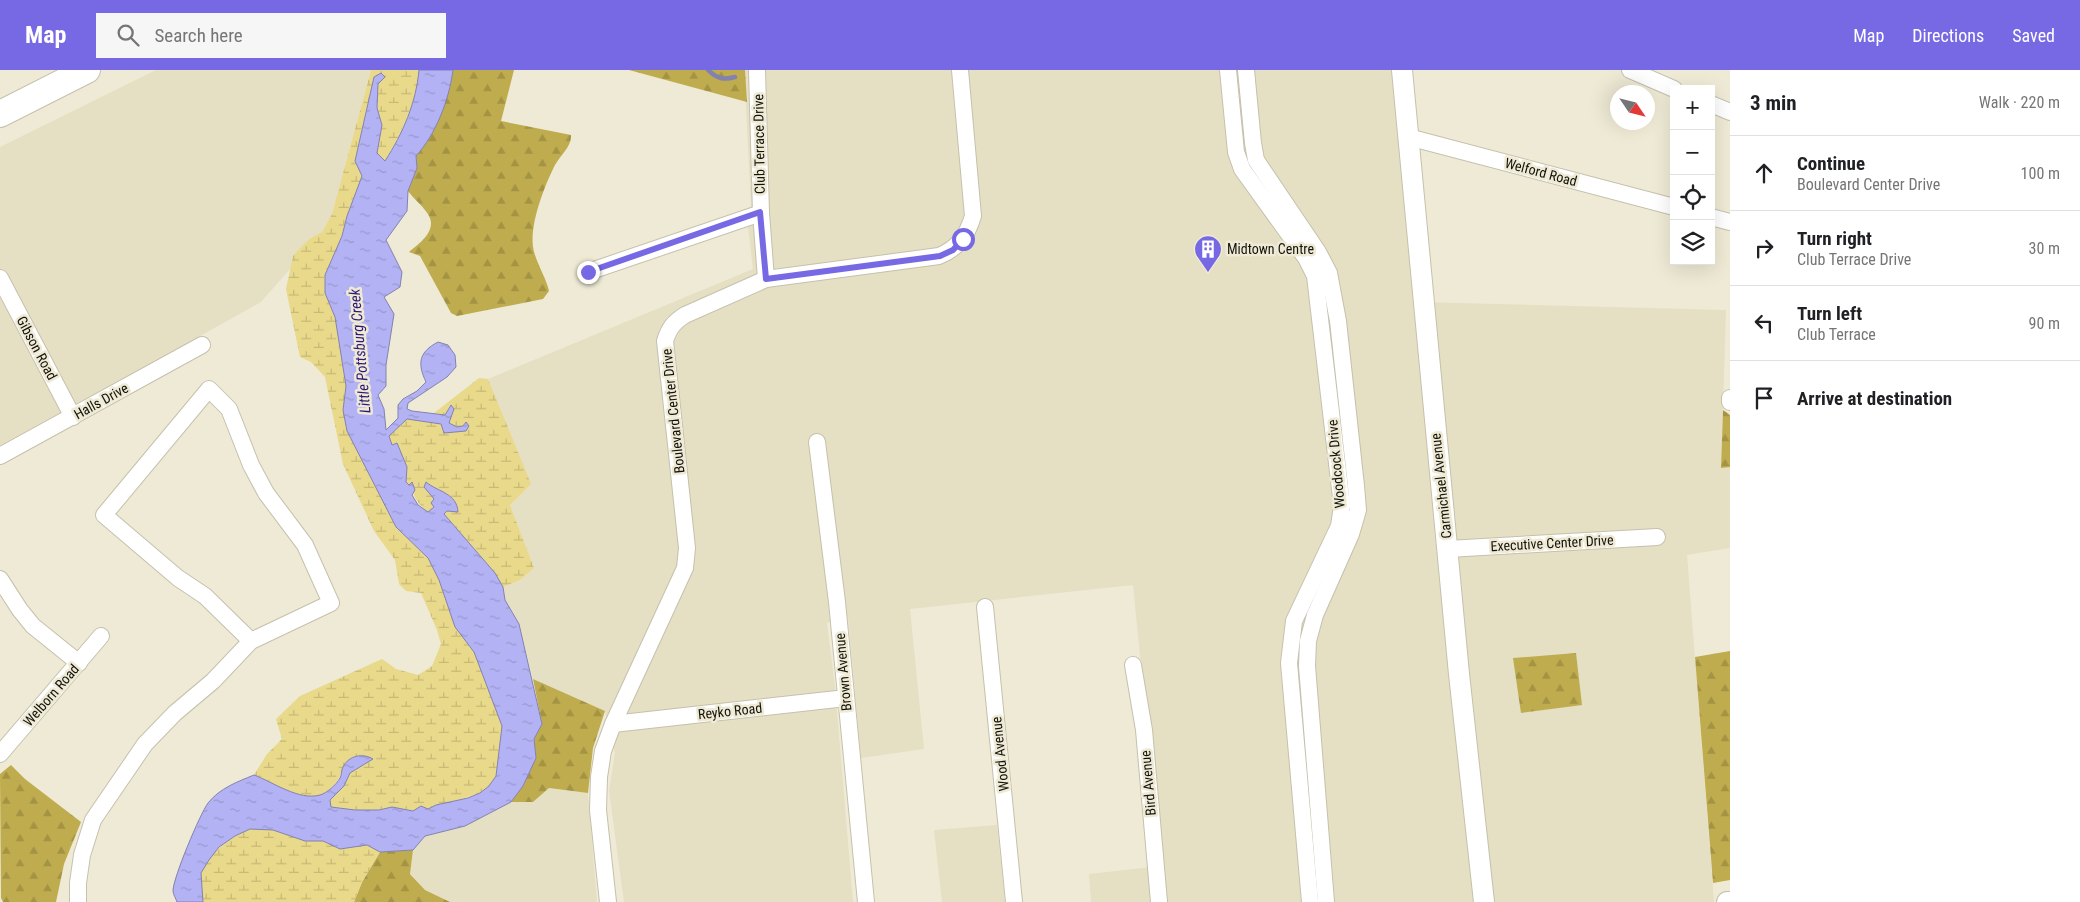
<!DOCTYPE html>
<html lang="en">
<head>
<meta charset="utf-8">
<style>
  body { margin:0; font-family:"Roboto Condensed",sans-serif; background:#f6f6f6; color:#202124 }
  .controls { position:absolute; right:15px; top:15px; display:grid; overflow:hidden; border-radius:0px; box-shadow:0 5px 20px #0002 }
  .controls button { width:45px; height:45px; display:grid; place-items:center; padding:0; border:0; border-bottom:1px solid #e0e0e0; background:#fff; color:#202124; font:25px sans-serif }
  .compass { position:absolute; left:1610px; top:15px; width:45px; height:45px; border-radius:50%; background:#fff; box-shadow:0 5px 20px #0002; rotate:125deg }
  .stop { position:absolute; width:15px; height:15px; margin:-11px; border:4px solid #7769e4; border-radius:50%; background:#fff }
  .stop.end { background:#7769e4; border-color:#fff; box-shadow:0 1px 5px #0008 }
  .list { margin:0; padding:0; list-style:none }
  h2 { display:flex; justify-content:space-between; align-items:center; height:65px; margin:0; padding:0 20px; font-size:21px }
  h2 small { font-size:16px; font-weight:400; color:#757577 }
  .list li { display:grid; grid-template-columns:32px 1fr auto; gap:15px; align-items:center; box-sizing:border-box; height:75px; padding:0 20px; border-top:1px solid #e0e0e0 }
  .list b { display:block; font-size:19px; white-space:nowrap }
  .list p { margin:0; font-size:16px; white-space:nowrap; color:#757577 }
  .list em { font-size:16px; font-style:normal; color:#757577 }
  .icon { flex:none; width:28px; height:28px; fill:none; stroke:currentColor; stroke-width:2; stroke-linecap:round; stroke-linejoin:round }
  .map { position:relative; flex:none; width:1730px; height:832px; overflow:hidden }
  header { display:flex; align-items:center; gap:30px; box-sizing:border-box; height:70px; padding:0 25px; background:#7769e4; color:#fff }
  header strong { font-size:24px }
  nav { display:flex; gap:28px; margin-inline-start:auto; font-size:18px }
  .search { width:350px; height:45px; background:#f6f6f6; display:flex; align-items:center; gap:12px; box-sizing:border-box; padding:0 18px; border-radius:0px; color:#757577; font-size:19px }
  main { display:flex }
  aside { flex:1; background:#fff }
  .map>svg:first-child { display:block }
  .built { fill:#e5dfc3 }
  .forest { fill:url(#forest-firs) }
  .wetland { fill:url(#wetland-marsh) }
  .water { fill:url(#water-ripples); stroke:#8382ae }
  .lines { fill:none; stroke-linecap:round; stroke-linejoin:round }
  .stream { stroke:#8382ae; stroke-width:4.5 }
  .minor-casing { stroke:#c5c1ad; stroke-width:18 }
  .tertiary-casing { stroke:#c5c1ad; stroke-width:22 }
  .trunk-casing { stroke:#c5c1ad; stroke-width:28 }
  .minor { stroke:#fff; stroke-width:16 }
  .tertiary { stroke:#fff; stroke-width:20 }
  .trunk { stroke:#fff; stroke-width:26 }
  .route { stroke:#7769e4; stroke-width:6 }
  .labels { text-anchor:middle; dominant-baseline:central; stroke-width:5; stroke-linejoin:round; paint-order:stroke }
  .street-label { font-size:14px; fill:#13120b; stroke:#eeead5 }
  .poi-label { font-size:14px; fill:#13120b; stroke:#eeead5; text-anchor:start }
  .water-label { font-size:15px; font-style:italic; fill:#2f1976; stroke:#eeead5 }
</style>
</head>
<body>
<header>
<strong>Map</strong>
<div class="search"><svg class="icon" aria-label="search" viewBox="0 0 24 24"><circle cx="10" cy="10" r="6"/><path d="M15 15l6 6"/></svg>Search here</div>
<nav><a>Map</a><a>Directions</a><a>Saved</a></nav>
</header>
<main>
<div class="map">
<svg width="1730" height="832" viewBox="0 0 1730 832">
  <defs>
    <pattern id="forest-firs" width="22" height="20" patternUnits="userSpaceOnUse" patternTransform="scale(1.25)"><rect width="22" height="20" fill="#bfac4e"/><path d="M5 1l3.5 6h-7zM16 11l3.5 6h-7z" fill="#a39343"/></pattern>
    <pattern id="wetland-marsh" width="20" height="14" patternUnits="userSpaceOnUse" patternTransform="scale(1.25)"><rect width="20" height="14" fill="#e9d98a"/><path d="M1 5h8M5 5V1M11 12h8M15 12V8" fill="none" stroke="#c7b976"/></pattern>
    <pattern id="water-ripples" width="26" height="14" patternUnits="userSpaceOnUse" patternTransform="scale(1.25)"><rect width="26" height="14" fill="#b3b2f4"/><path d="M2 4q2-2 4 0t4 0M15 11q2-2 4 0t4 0" fill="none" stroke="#9998d0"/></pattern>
  </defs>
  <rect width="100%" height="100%" fill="#eeead5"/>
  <g class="built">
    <polygon points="156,0 371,0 332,144 322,162 309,169 294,186 291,198 261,232 0,378 0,77"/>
    <polygon points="744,0 1393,0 1417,232 1726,240 1721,398 1730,397 1730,478 1687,485 1714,832 1091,832 1089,804 1161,796 1133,515 910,539 924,679 861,688 848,547 827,553 835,617 853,832 624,832 609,721 615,683 605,641 533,609 519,554 505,530 503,517 520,510 534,498 510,435 530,414 488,309 753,199 748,156 751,134"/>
    <polygon points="549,718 588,723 597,832 450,832 425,820 410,803 413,780 425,766 465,756 511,732 533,732"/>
    <polygon points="997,755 1005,832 942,832 934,760"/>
  </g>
  <g class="forest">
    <path d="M453 0H514L501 51 571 65C572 76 560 86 555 95 544 117 530 153 533 177 535 191 546 207 549 221L543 229 457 246 451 243 420 186 409 182C419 174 437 161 429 146 426 139 413 128 408 121L417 98 416 86C436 64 448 30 453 0Z"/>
    <polygon points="629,0 745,0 747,32"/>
    <polygon points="1723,340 1730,345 1730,397 1721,398"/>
    <polygon points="1730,581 1730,810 1713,813 1695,587"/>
    <polygon points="1576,583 1582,635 1521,643 1513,588"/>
    <polygon points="533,609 605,641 593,678 588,723 549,718 533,732 511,732 523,716 536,688 534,669 542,654"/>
    <polygon points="11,695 25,709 81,752 64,794 56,832 3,832 1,828 0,704"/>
    <polygon points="413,780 410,804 425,820 450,832 354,832 362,812 380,782"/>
  </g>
  <g class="wetland">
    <path d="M371 0H419C416 34 402 62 385 91L377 83 382 55 377 38 378 14 374 7 355 91 362 106 347 146 342 166 325 205V223L335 247 346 316 343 340 396 457 428 488 439 510 455 557 474 582 502 656 496 706 489 716 480 723 452 732 436 735 428 739 414 741 392 737 379 740H355L330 737V730L344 716 349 703 358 697 367 694 343 697C341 706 338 710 332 717 311 740 276 714 254 705L267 684 282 669 276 649 300 626 382 589 396 599 418 605 432 596 441 574 437 560 421 523 406 521 399 514 395 490 374 461 343 394 325 307 311 292 300 287 286 219 293 186 309 169 322 162 332 144Z"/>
    <path d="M479 308 488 309 531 414 510 435 534 498 520 510 503 517 495 503 444 444 447 441H458C449 430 443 416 427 421L434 429 435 437 428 442C417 433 412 427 412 412L409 415 406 412 407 397 396 373 392 375 389 366 407 349 434 352 466 361V352L463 356 457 357 448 353 450 335 445 345 434 343Z"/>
    <path d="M250 759 273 760 305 771H323L340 779 367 775 380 782 362 812 354 832H203C203 824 199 812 201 804 205 784 233 766 250 759Z"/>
  </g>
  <path class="water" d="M419 0H453C449 30 436 64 416 86L417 98 408 121 407 141 386 170 402 202 400 217 384 227 394 244 386 295V316L378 325 384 339 386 360 398 348V335L403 329 417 321 426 312C417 293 419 282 438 272L448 275 455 285 456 297 447 307 408 333 407 339 412 341 445 345 451 335 454 339 449 353 457 357 463 356 466 352 469 356 466 361 444 363 441 354 407 349 389 366 392 375 397 373 407 397 406 412 409 415 412 412 415 420 412 425 418 435 428 442 434 437 431 433 434 429 424 417 426 412C438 422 457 423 458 442L447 441 444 444 495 503 503 517 505 530 519 554 542 654 534 669 536 688 523 716 511 732 465 756 425 766 413 780 380 782 367 775 340 779 323 771H305L273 760 250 759 235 766 219 777 209 790 201 803 203 832H177C176 829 173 824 173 821 173 808 200 744 208 733 220 718 237 712 254 705 273 712 299 731 320 725 327 723 336 715 340 708 342 705 341 700 343 697 349 685 363 683 373 689L350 703 344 716 330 730 331 737 355 740H379L392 737 413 741 421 736 428 739 436 735 468 728 480 723 489 716 496 706 502 656 474 582 455 557 439 510 428 488 396 457 347 361 343 340 346 316 335 247 325 223V205L342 166 347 146 362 106 355 91 374 7 381 3 385 7 378 14 377 38 382 55 377 83 385 91C403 63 416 33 419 0Z"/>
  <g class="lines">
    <path class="stream" d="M708 0C717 9 724 10 735 7"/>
    <g class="minor-casing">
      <g id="minor">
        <polyline points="757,0 761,143 766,209"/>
        <polyline points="1228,0 1236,82 1242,99 1306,188 1315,206 1342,436 1339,456 1294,551 1289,593 1310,832"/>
        <polyline points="1246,0 1253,73 1256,90 1318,182 1329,203 1338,251 1356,416 1358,440 1351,464 1315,545 1308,571 1307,596 1326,832"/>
        <polyline points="1630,0 1674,19"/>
        <polyline points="1711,34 1730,42"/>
        <polyline points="1408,67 1674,137"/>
        <polyline points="1711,147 1730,152"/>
        <polyline points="588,202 761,143"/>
        <polyline points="0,208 73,347"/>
        <polyline points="1730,332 1730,328"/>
        <polyline points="817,372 837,532 866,832"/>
        <polyline points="0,386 202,275"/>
        <polyline points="1448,479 1657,467"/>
        <polyline points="0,509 20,540 33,556 79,593"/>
        <polyline points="985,537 1014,832"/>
        <polyline points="1133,595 1144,660 1159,832"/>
        <polyline points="613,654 846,628"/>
        <polyline points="0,684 101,566"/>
        <polyline points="78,832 78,813 82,785 93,750 145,674 175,643 213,611 251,571 331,533 305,475 266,423 251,395 229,339 209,319 104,445 178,508 205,526 251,571"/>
        <path d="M608 832 598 740 599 707 603 681 613 654 685 498 687 478 665 271C669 258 674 252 685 245L766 209 939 186C958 178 967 166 973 146L960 0"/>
      </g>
    </g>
    <g class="tertiary-casing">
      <g id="tertiary">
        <polyline points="1402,0 1459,604 1484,832"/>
        <polyline points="1727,832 1730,832"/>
      </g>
    </g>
    <g class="trunk-casing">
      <polyline id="trunk" points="0,44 87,0"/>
    </g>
    <use href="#minor" class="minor"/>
    <use href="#tertiary" class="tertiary"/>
    <use href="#trunk" class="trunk"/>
  </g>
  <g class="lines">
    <polyline class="route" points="588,202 760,142 766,209 940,186 953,180 963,169"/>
  </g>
  <defs>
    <g id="building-pin" transform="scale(1.4375)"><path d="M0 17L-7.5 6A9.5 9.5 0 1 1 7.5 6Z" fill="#7769e4" stroke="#eeead5"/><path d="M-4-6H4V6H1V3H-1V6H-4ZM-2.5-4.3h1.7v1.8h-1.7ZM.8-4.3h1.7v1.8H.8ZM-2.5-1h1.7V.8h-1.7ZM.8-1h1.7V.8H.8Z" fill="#fff"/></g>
  </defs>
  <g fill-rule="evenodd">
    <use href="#building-pin" x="1208" y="179"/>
  </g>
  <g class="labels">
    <g class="street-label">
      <text transform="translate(759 74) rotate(-91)">Club Terrace Drive</text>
      <text transform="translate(1541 102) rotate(15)">Welford Road</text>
      <text transform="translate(37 278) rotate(62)">Gibson Road</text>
      <text transform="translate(101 331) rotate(-29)">Halls Drive</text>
      <text transform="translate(673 341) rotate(-96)">Boulevard Center Drive</text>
      <text transform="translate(1336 394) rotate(-95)">Woodcock Drive</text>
      <text transform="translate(1441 416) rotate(-96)">Carmichael Avenue</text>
      <text transform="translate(1552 473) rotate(-3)">Executive Center Drive</text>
      <text transform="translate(843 602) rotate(-95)">Brown Avenue</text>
      <text transform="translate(51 625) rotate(-49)">Welborn Road</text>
      <text transform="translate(730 641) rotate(-6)">Reyko Road</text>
      <text transform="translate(1000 684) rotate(-96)">Wood Avenue</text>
      <text transform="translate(1148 713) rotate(-95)">Bird Avenue</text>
    </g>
    <g class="poi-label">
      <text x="1227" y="179">Midtown Centre</text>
    </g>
    <g class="water-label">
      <text transform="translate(360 281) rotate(-95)">Little Pottsburg Creek</text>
    </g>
  </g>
</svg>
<div class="controls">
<button>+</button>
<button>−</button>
<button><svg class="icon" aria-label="locate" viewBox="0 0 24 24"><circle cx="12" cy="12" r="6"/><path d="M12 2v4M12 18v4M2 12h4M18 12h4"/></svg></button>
<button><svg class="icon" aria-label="layers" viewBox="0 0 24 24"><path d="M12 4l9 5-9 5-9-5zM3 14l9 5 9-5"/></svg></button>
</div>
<svg class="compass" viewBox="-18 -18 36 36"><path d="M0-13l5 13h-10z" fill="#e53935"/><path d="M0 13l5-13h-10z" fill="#757577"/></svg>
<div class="stop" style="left:963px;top:169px"></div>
<div class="stop end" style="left:588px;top:202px"></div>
</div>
<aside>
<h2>3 min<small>Walk · 220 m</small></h2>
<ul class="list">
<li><svg class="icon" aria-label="ahead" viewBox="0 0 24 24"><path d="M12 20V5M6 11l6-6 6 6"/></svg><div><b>Continue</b><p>Boulevard Center Drive</p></div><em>100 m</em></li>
<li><svg class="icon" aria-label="right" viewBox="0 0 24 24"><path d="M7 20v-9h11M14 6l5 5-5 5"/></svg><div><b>Turn right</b><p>Club Terrace Drive</p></div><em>30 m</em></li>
<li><svg class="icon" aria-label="left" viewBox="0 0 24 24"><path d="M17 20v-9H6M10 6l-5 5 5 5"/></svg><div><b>Turn left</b><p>Club Terrace</p></div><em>90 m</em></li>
<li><svg class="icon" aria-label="arrive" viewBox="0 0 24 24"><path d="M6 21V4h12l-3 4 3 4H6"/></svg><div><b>Arrive at destination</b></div></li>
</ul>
</aside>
</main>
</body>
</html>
